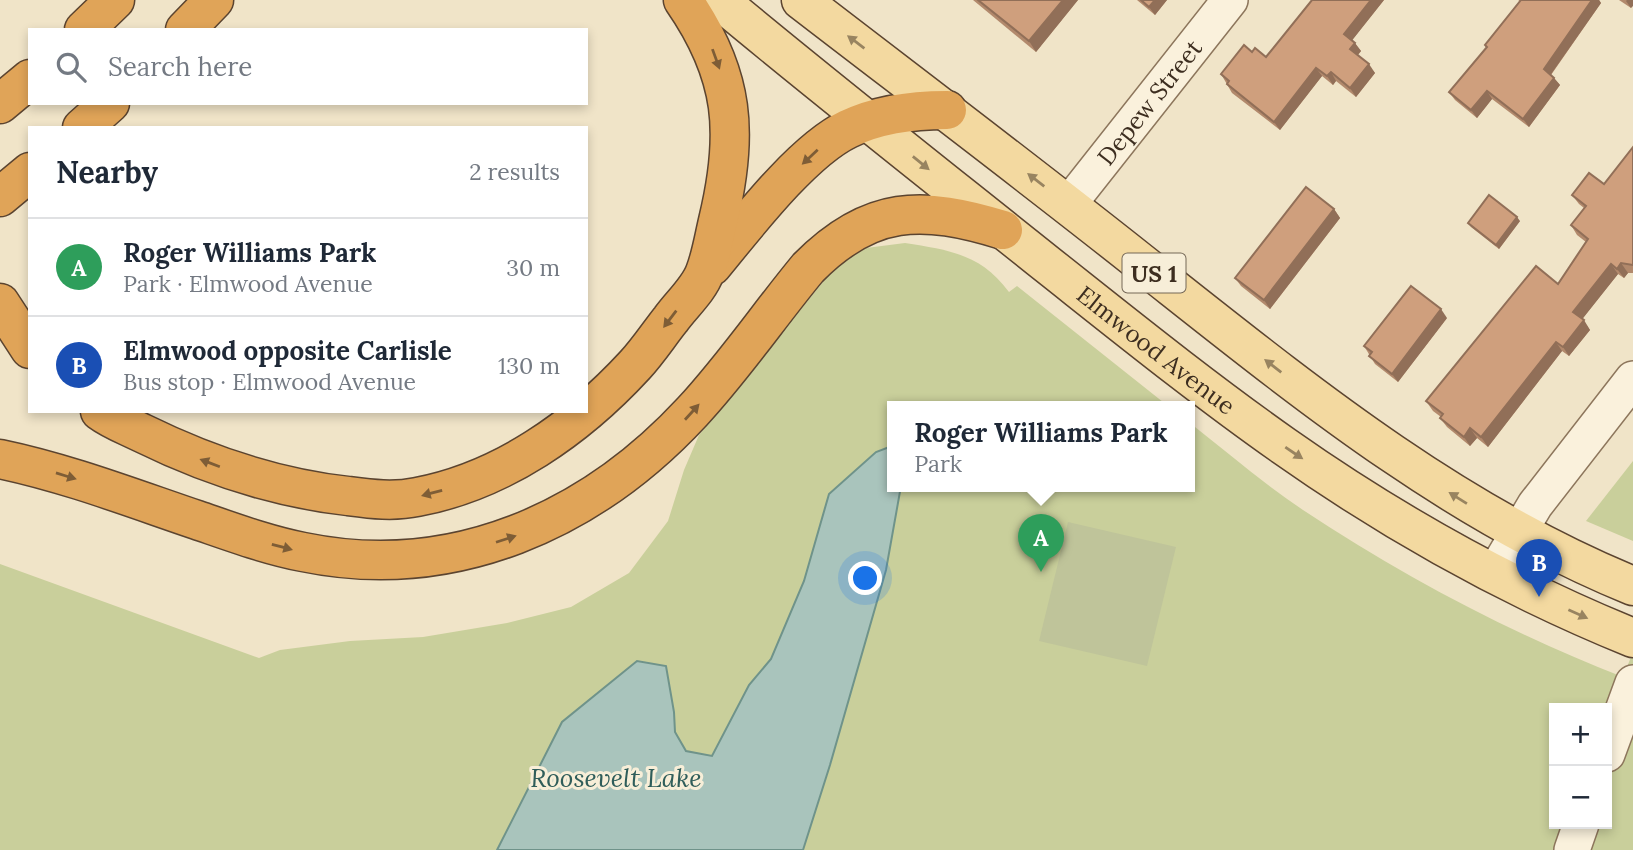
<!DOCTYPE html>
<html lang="en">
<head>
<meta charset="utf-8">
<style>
  body { margin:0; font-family:Lora,serif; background:#f2f2f3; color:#1f2937 }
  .controls { position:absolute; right:21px; bottom:21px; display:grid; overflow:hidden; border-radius:0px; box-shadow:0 4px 10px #0003 }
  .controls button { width:63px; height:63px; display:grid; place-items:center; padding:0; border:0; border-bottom:2px solid #e0e1e3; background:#fff; color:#1f2937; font:35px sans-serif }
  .you { position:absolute; left:866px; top:579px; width:24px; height:24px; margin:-18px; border:5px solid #fff; border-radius:50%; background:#1a73e8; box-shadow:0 0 0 10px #1a73e833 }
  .badge { display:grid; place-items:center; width:46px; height:46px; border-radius:50%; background:#db2777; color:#fff; font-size:23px; font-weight:700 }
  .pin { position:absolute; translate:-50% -58px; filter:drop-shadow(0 2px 4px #0008) }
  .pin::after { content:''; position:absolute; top:37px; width:24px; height:21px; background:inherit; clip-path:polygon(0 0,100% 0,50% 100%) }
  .popup { position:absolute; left:887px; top:401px; width:308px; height:91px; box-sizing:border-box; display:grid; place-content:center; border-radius:0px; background:#fff; filter:drop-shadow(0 2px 5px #0005); font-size:23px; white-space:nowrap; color:#747a83 }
  .popup b { font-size:26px; color:#1f2937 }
  .popup::after { content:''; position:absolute; left:50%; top:100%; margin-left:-14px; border:14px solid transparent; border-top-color:#fff }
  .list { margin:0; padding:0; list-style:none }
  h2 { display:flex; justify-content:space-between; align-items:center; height:91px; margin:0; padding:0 28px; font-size:30px }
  h2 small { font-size:23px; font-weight:400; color:#747a83 }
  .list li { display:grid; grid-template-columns:46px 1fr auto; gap:21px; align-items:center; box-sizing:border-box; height:98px; padding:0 28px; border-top:2px solid #e0e1e3 }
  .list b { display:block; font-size:26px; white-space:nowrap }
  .list p { margin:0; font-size:23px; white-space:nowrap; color:#747a83 }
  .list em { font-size:23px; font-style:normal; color:#747a83 }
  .icon { flex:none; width:38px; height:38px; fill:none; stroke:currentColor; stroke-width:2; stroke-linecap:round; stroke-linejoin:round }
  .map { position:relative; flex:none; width:1633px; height:850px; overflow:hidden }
  .search { position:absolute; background:#fff; box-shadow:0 4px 10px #0003; left:28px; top:28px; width:560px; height:77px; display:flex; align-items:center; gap:18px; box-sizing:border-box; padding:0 24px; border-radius:0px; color:#747a83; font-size:26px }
  .panel { position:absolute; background:#fff; box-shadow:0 4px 10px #0003; left:28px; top:126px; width:560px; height:287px; border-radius:0px }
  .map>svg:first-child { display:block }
  .green { fill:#c9cf9b; fill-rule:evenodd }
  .cemetery { fill:#bfc49a }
  .water { fill:#a9c4bc; stroke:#6f938a; stroke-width:2 }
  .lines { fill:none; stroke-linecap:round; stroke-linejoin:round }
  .minor-casing { stroke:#8d765c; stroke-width:38 }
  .major-casing { stroke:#5b4430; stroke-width:41 }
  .highway-casing { stroke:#5b4430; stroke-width:41 }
  .minor { stroke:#faf1dc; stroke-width:35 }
  .major { stroke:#f3d9a0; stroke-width:38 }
  .highway { stroke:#e0a458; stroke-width:38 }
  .wall { fill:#b2896c }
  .shaded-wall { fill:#916f58 }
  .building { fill:#cf9f7d; stroke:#916f58; stroke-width:2 }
  .oneway { fill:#988460 }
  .oneway2 { fill:#7e5d36 }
  .labels { text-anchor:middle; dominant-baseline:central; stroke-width:6; stroke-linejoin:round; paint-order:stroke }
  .shield { fill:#f7eed8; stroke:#756857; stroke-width:2 }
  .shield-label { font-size:23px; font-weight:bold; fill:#3d2e20 }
  .street-label { font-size:24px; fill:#3d2e20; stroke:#f7eed8 }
  .water-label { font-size:26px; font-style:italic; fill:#2f5d5a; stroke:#f7eed8 }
</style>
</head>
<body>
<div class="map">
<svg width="1633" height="850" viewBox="0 0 1633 850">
  <rect width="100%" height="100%" fill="#f0e4c8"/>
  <g class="green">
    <path d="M905 243C949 250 981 254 1009 292L1017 286 1168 406H892V486H1190V423C1227 452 1264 484 1303 510 1404 577 1510 633 1623 677L1633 652V850H0V564L259 658 280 650 350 641 423 637 507 623 571 607 629 573 668 521 684 470 699 435 835 267 866 248ZM1554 708H1607V824H1554Z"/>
    <polygon points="1633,461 1633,541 1586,521"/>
  </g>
  <polygon class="cemetery" points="1068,522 1176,547 1147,666 1039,641"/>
  <polygon class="water" points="892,446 892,486 901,486 886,570 830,765 803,850 497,850 562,722 637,661 666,666 674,712 675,732 686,751 712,756 749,685 771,659 804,581 829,494 876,452"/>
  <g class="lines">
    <g class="minor-casing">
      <g id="minor">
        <path id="s1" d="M1068 205 1230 0"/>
        <polyline points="1494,574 1535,505 1633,379"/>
        <polyline points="1607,754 1633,683"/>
        <polyline points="1572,850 1581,824"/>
      </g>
    </g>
    <g class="major-casing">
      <g id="major">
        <path id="s2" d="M719 0C827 90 938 177 1048 265 1125 326 1203 389 1284 446 1392 522 1510 588 1633 638"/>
        <path d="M801 0C914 87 1028 173 1140 262 1296 385 1447 510 1633 586"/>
      </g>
    </g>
    <g class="highway-casing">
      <g id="highway">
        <polyline points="84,30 115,0"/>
        <polyline points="185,30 214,0"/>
        <polyline points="0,104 30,79"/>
        <polyline points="82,128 110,103"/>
        <polyline points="0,197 30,172"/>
        <path d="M712 266C745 226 802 151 848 129 879 114 912 110 947 110"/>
        <polyline points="0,303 30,349"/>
        <path d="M100 411C112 420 128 426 142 433 207 465 276 488 348 496 371 499 393 502 417 497 502 481 577 428 635 365 648 351 659 334 671 319 681 305 699 289 705 272 711 257 714 238 718 221 739 134 735 75 683 0"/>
        <path d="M0 459C67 473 132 498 197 520 232 532 267 545 303 552 453 583 591 521 692 412 734 367 769 315 808 268 870 205 922 205 1003 230"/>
      </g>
    </g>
    <use href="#minor" class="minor"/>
    <use href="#major" class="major"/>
    <use href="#highway" class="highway"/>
  </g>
  <g class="wall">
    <polygon points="973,0 1078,0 1036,52"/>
    <polygon points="1137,0 1167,0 1155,15"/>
    <polygon points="1312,0 1384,0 1352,40 1361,51 1358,55 1375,73 1356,97 1336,81 1333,85 1322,76 1280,130 1232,93 1221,74 1252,52 1266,57"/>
    <polygon points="1518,0 1599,0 1601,3 1551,75 1554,78 1560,85 1529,127 1492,99 1477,118 1455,100 1449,92 1486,48 1485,45 1520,1"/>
    <polygon points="1619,0 1633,0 1631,8"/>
    <polygon points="1633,147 1633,273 1628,273 1624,278 1618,274 1582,319 1590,330 1569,356 1562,351 1488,447 1477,438 1470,446 1447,427 1440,418 1441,417 1433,411 1426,401 1558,284 1586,242 1577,235 1571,225 1584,208 1579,204 1572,195 1604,184"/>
    <polygon points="1334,209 1340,218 1270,309 1241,286 1235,278"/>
    <polygon points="1520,221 1499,249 1471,227 1468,223"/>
    <polygon points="1447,318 1398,382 1375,364 1364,346"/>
  </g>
  <g class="shaded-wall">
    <polygon points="1063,0 1078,0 1036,52 1029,41"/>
    <polygon points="1155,0 1167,0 1155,15 1149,7"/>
    <polygon points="1371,0 1384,0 1350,43 1344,34"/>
    <polygon points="1592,0 1599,0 1601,3 1549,77 1544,69"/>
    <polygon points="1627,0 1633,0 1633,6 1631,8 1626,1"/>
    <polygon points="1355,43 1361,51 1356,57 1350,49"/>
    <polygon points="1369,64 1375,73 1356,97 1350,88"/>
    <polygon points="1316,68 1322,76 1280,130 1274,122"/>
    <polygon points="1331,72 1336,81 1333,85 1327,76"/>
    <polygon points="1554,78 1560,85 1529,127 1523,119"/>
    <polygon points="1487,91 1492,99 1477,118 1471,110"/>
    <polygon points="1334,209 1340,218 1270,309 1264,300"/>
    <polygon points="1517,217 1520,221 1499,249 1496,245"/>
    <polygon points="1621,263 1628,273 1624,278 1617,269"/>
    <polygon points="1611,264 1618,274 1580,322 1573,312"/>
    <polygon points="1441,309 1447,318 1398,382 1392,374"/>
    <polygon points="1584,320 1590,330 1569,356 1563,347"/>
    <polygon points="1556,342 1562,351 1488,447 1481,437"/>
    <polygon points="1470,428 1477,438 1470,446 1464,437"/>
  </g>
  <g class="building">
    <polygon points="978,0 1063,0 1029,41"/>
    <polygon points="1141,0 1155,0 1149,7"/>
    <polygon points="1312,0 1371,0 1344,34 1355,43 1350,49 1369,64 1350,88 1331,72 1327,76 1316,68 1274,122 1227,84 1229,81 1221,74 1244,45 1252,52 1255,48 1266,57"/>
    <polygon points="1521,0 1592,0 1544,69 1554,78 1523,119 1487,91 1471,110 1449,92 1487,47 1485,45"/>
    <polygon points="1633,147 1633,265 1621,263 1617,269 1611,264 1573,312 1584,320 1563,347 1556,342 1481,437 1470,428 1464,437 1440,418 1443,414 1426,401 1536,266 1558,284 1588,239 1571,225 1586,206 1572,195 1589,173 1604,184"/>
    <polygon points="1306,187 1334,209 1264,300 1235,278"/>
    <polygon points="1489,195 1517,217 1496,245 1468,223"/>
    <polygon points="1411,286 1441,309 1392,374 1369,356 1372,352 1364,346"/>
  </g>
  <defs><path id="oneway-solid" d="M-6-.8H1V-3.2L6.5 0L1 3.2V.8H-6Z" transform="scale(1.75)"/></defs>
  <g class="oneway">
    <use href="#oneway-solid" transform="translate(856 42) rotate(-143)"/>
    <use href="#oneway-solid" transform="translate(921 163) rotate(39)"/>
    <use href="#oneway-solid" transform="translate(1036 180) rotate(-142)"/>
    <use href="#oneway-solid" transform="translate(1273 366) rotate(-142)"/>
    <use href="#oneway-solid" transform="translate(1294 453) rotate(34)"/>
    <use href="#oneway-solid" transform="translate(1458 498) rotate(-148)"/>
    <use href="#oneway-solid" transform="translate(1578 614) rotate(24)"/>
  </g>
  <g class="oneway2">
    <use href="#oneway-solid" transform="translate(716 59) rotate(70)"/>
    <use href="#oneway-solid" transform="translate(810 157) rotate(137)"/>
    <use href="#oneway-solid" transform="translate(670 319) rotate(127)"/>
    <use href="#oneway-solid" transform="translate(692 412) rotate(-48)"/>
    <use href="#oneway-solid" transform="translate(210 463) rotate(-159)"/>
    <use href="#oneway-solid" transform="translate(66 476) rotate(17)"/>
    <use href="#oneway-solid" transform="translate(432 493) rotate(165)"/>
    <use href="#oneway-solid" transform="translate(506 539) rotate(-18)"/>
    <use href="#oneway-solid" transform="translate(282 547) rotate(15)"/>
  </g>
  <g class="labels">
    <rect class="shield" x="1122.5" y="253.5" width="63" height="39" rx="5"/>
    <g class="shield-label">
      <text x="1154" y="273">US 1</text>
    </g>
    <g class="street-label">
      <text stroke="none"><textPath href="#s1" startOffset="131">Depew Street</textPath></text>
      <text stroke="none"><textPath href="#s2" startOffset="560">Elmwood Avenue</textPath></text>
    </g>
    <g class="water-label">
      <text x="616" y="777">Roosevelt Lake</text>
    </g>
  </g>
</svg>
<div class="controls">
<button>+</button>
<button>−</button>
</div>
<div class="you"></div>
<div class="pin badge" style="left:1041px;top:572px;background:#2e9e5b">A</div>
<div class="popup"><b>Roger Williams Park</b>Park</div>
<div class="pin badge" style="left:1539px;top:597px;background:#1a4fb4">B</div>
<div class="search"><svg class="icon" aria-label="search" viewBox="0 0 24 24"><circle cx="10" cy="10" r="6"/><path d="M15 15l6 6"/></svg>Search here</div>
<section class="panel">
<h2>Nearby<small>2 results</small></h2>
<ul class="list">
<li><span class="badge" style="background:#2e9e5b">A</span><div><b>Roger Williams Park</b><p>Park · Elmwood Avenue</p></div><em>30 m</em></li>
<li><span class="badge" style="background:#1a4fb4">B</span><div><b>Elmwood opposite Carlisle</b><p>Bus stop · Elmwood Avenue</p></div><em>130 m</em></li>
</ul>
</section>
</div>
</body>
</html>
